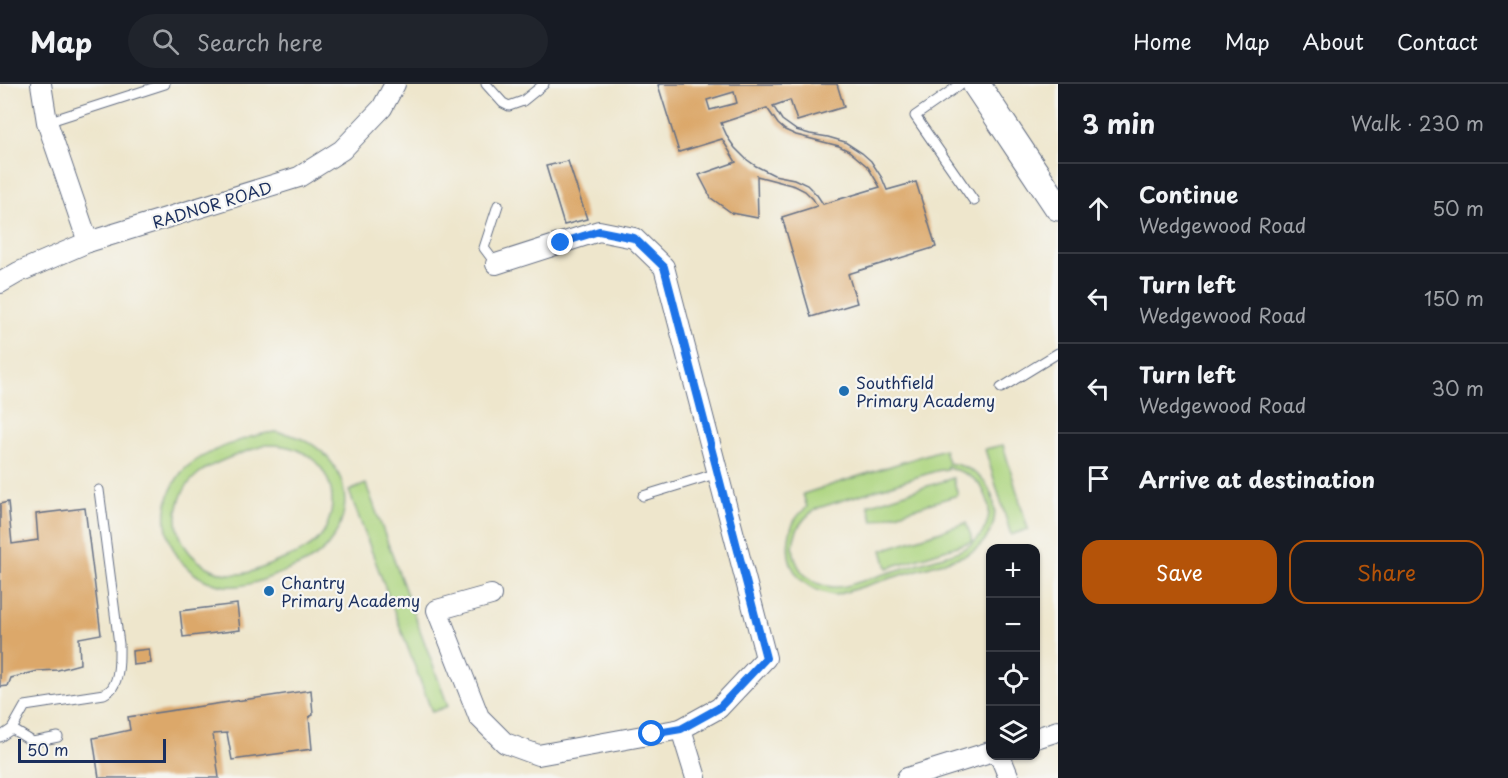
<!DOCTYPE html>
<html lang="en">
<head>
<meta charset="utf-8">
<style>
  body { margin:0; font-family:"Playpen Sans",sans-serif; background:#20242c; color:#f1f3f6 }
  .controls { position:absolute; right:18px; bottom:18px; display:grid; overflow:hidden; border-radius:12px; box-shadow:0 2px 4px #0004 }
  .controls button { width:54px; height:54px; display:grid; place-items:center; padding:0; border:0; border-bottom:2px solid #363941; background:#171b24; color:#f1f3f6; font:30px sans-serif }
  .scale { position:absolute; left:18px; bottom:15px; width:148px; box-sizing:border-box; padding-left:6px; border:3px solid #1b2f5e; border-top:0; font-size:16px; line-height:21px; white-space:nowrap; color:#1b2f5e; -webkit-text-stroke:4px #f6f6f2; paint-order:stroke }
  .stop { position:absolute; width:18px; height:18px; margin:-14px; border:4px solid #1a73e8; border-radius:50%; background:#fff }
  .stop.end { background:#1a73e8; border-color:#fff; box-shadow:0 2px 6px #0008 }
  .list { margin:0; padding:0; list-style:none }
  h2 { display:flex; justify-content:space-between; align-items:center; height:78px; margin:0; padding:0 24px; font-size:26px }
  h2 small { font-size:20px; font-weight:400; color:#9ea1a6 }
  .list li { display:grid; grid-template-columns:39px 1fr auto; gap:18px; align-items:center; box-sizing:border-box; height:90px; padding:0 24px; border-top:2px solid #363941 }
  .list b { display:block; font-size:22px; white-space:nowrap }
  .list p { margin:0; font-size:20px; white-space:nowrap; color:#9ea1a6 }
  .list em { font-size:20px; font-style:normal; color:#9ea1a6 }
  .actions { display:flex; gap:12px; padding:18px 24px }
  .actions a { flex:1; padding:14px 0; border:2px solid #b45309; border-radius:18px; text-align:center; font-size:21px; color:#b45309 }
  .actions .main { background:#b45309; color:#fff }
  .icon { flex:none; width:33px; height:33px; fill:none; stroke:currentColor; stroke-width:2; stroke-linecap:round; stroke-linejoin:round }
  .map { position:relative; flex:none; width:1058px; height:694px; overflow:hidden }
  header { display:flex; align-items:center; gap:36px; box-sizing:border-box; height:84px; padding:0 30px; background:#171b24; border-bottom:2px solid #363941 }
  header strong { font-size:28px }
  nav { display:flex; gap:33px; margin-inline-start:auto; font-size:21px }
  .search { width:420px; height:54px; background:#20242c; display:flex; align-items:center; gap:15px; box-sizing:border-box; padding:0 21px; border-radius:33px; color:#9ea1a6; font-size:22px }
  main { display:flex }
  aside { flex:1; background:#171b24 }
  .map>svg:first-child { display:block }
  .green { fill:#add580; stroke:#64826f; stroke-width:1.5; fill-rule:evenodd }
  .building { fill:#dca86b; fill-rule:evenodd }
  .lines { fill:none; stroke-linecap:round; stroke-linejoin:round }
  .lane-casing { stroke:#656f84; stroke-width:11 }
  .street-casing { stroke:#656f84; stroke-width:22 }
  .secondary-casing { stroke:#656f84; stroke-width:29 }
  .lane { stroke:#fff; stroke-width:9 }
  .street { stroke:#fff; stroke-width:20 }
  .secondary { stroke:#fff; stroke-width:27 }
  .route { stroke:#1a73e8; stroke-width:8 }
  .poi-dot { fill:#1f6fb2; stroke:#f6f6f2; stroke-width:2 }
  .labels { text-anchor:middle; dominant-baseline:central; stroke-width:4.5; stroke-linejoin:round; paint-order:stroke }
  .street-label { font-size:16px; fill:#1b2f5e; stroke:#f6f6f2 }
  .poi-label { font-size:16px; fill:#1b2f5e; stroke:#f6f6f2; text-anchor:start }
</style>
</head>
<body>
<header>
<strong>Map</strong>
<div class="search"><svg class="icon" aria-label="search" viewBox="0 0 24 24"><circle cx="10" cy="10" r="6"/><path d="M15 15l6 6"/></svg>Search here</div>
<nav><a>Home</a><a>Map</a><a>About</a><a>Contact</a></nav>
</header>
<main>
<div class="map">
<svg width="1058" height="694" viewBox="0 0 1058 694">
  <rect width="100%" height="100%" fill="#f6f6f2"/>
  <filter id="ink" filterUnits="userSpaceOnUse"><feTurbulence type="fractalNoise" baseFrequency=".0167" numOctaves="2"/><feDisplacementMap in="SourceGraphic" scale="12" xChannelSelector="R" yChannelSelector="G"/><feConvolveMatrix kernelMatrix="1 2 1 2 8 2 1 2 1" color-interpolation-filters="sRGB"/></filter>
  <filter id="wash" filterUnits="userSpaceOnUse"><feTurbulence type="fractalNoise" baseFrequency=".008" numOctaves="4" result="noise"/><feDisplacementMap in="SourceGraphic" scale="24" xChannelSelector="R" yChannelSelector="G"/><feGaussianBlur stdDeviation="1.35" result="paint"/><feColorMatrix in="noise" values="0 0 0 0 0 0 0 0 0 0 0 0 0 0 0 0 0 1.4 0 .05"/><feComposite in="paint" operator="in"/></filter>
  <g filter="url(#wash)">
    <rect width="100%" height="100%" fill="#eee6cc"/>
    <g class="green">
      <path d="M276 348C333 354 367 413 328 461 316 477 296 483 278 490 261 497 243 504 225 502 171 494 148 431 181 389 196 370 252 350 276 348ZM266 361C288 360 309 367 322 385 340 411 333 449 306 465 297 471 286 474 276 478 267 482 256 487 246 489 219 495 190 478 180 452 172 430 180 404 198 390 211 379 249 366 266 361Z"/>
      <polygon points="1003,361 1028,445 1011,451 985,365"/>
      <path d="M944 365 948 379C999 384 1013 448 966 471L836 511C805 507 784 487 789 454 791 440 796 432 807 423L803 410ZM947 382 950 383 951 385C966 388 980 396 986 412 993 427 987 448 974 458 961 469 942 472 927 477 900 485 873 494 846 502 794 511 773 450 818 424L936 387 947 385Z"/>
      <polygon points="953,394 958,411 873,437 868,421"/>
      <polygon points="366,400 448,622 432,628 349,407"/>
      <polygon points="966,439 973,457 887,484 882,466"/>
    </g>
    <g id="blocks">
      <g class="building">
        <path d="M660 0H837L844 23 797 37 790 16 773 22 782 36 796 46 810 50 828 53 845 58 862 69 871 77 882 94 887 106 916 98 936 163 848 190 857 219 811 233 782 133 817 122 813 115 805 107 795 102 757 92 758 134 732 129 711 114 699 91 736 78 722 55 679 68 658 1ZM734 8 737 19 710 26 707 16ZM767 24 778 40 785 46 796 51 839 62 849 67 868 83 880 103 823 120 817 111 807 101 794 95 774 91 756 82 746 75 735 64 728 54 721 39Z"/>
        <polygon points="568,77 587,135 564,141 546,82"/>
        <polygon points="8,418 12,460 38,456 36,430 85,424 101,550 79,554 80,580 58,586 38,587 11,594 8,602 0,603 0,420"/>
        <polygon points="237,520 240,546 183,553 180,527"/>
        <polygon points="149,565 151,579 133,581 132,567"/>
        <polygon points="311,606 313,631 309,633 312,665 232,676 227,649 213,650 219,694 99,694 93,654 130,646 128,633"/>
      </g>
    </g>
  </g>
  <g filter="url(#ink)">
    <use href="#blocks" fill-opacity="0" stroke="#656f84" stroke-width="1.5"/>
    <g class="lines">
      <g class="lane-casing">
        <g id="lane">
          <polyline points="486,0 503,19 509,22 523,17 544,0"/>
          <polyline points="961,0 915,32 974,117"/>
          <polyline points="47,38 165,0"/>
          <polyline points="496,180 484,164 498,121"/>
          <polyline points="1001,304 1058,269"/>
          <polyline points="643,412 718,389"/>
          <path d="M12 645 25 622 104 610C107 608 110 607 112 604 120 593 119 573 119 560L99 406"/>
          <polyline points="0,653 12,645 33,658 58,653"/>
        </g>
      </g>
      <g class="street-casing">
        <g id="street">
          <polyline points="41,0 47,38 88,158"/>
          <polyline points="496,180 599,147 634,154 664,183 766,574 719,624 681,645 696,694"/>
          <polyline points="0,199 19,188 88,158 299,93 342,66 382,24 395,0"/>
          <polyline points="491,511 437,526 479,633 505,659 538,671 681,645"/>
          <polyline points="1036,654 1058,647"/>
          <polyline points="1000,672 1009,694"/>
          <polyline points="907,694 990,668"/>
        </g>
      </g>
      <g class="secondary-casing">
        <polyline id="secondary" points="976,0 1058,123"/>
      </g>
      <use href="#lane" class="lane"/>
      <use href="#street" class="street"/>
      <use href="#secondary" class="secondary"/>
    </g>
  </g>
  <g class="lines" filter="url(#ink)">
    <polyline class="route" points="561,159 599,147 634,154 664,183 766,574 719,624 681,645 652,650"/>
  </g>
  <g class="poi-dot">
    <circle cx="844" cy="307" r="6"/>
    <circle cx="269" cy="507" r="6"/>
  </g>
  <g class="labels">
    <g class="street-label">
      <text transform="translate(212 120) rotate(-17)">RADNOR ROAD</text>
    </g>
    <g class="poi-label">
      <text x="856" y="298">Southfield<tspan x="856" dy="18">Primary Academy</tspan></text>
      <text x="281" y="498">Chantry<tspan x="281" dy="18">Primary Academy</tspan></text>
    </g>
  </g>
</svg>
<div class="controls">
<button>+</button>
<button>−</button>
<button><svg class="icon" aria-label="locate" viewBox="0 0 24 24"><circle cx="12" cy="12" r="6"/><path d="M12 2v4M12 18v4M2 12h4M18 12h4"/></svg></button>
<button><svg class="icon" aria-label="layers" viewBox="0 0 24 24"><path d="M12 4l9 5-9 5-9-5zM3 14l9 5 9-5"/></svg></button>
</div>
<div class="scale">50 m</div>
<div class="stop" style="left:652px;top:650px"></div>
<div class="stop end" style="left:561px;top:159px"></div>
</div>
<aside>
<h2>3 min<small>Walk · 230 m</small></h2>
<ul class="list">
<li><svg class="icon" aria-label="ahead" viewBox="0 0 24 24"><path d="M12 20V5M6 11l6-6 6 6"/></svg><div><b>Continue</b><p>Wedgewood Road</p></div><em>50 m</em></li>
<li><svg class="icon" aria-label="left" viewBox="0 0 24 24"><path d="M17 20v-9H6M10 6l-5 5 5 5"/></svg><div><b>Turn left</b><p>Wedgewood Road</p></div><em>150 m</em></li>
<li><svg class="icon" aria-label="left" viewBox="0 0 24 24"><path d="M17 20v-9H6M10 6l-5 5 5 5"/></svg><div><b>Turn left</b><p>Wedgewood Road</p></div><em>30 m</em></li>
<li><svg class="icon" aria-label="arrive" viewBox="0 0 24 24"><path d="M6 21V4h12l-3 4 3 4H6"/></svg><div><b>Arrive at destination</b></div></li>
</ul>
<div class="actions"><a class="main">Save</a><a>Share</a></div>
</aside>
</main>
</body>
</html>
